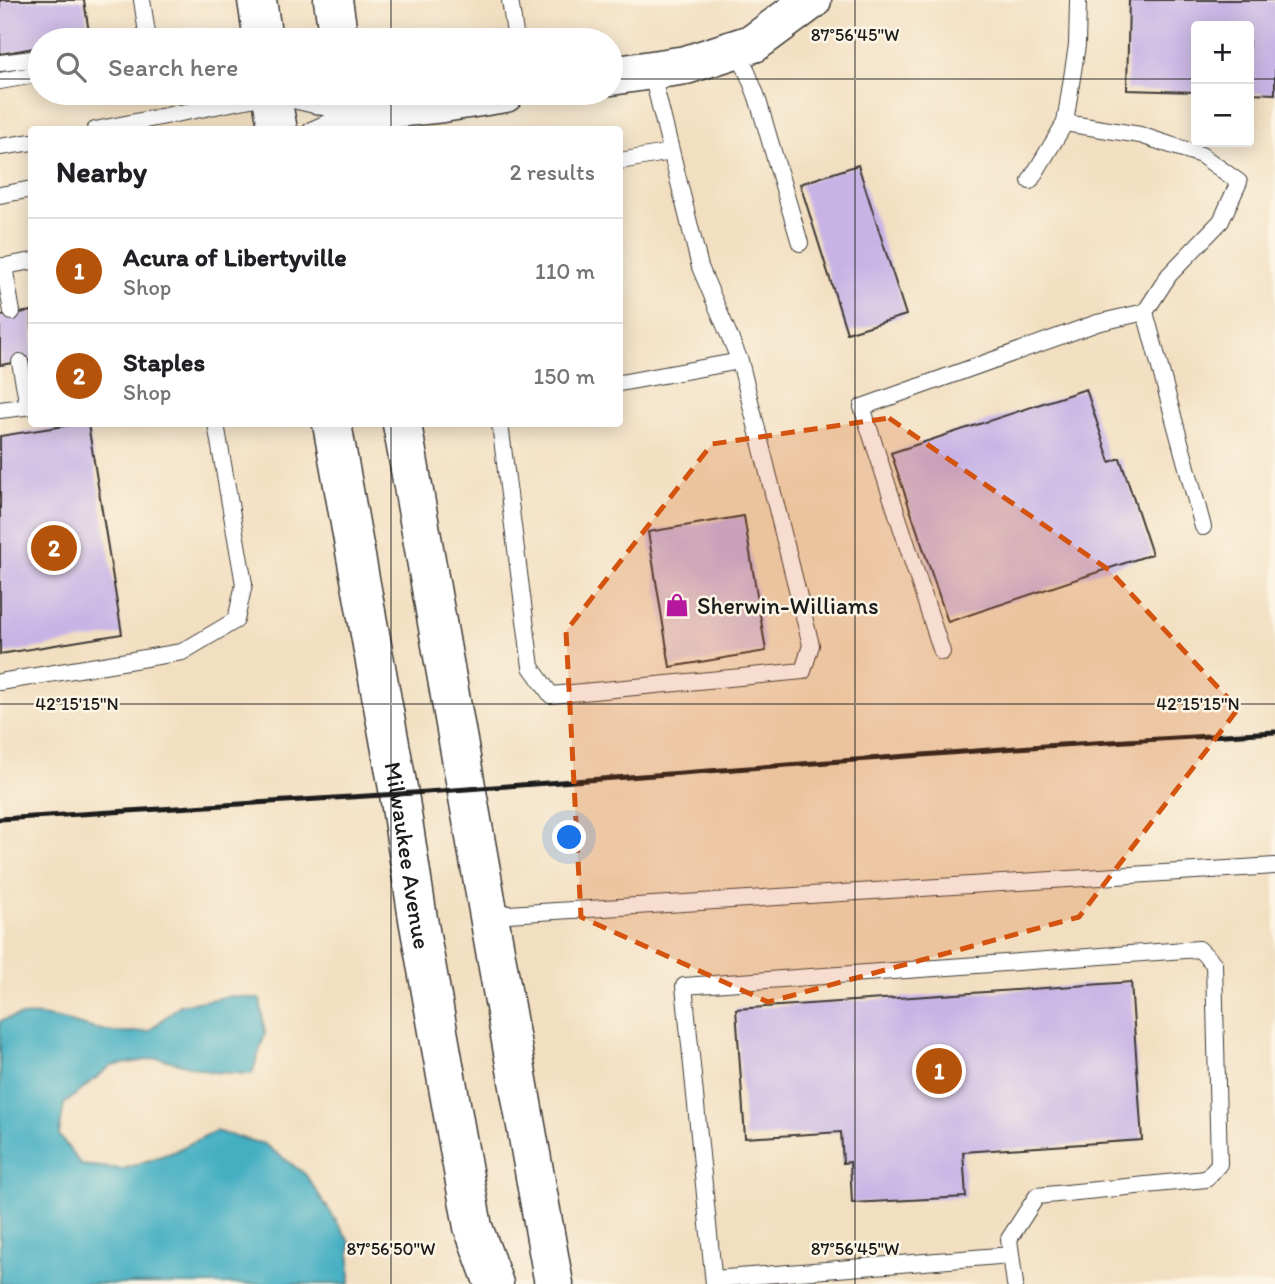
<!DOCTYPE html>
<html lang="en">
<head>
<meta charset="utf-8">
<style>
  body { margin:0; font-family:Itim,sans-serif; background:#f6f6f6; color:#202124 }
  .controls { position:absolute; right:21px; top:21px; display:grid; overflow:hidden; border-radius:7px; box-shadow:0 4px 18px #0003 }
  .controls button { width:63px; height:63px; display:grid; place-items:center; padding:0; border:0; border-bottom:2px solid #e0e0e0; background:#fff; color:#202124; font:35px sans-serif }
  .you { position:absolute; left:570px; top:838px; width:24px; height:24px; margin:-18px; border:5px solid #fff; border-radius:50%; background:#1a73e8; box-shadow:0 0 0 10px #1a73e833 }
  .badge { display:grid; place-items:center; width:46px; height:46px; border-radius:50%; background:#b45309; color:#fff; font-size:23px; font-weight:700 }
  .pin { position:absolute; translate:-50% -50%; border:4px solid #fff; box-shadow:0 2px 7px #0006 }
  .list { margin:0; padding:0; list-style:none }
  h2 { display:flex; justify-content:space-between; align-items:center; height:91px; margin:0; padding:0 28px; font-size:30px }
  h2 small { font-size:23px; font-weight:400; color:#757577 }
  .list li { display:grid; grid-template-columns:46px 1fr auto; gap:21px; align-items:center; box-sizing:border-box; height:105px; padding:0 28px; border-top:2px solid #e0e0e0 }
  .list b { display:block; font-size:26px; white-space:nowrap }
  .list p { margin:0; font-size:23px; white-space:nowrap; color:#757577 }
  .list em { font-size:23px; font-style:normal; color:#757577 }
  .icon { flex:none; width:38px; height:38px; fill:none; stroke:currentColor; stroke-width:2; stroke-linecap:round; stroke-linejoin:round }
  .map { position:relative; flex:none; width:1275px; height:1284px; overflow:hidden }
  .search { position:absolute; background:#fff; box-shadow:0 4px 18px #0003; left:28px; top:28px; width:595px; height:77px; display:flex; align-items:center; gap:18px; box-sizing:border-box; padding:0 24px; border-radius:38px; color:#757577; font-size:26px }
  .panel { position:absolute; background:#fff; box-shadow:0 4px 18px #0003; left:28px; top:126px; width:595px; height:301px; border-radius:7px }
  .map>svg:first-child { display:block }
  .water { fill:#44afc2; stroke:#30666f; stroke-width:2 }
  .building { fill:#c7b4e5 }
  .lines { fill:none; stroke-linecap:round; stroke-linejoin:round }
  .lane-casing { stroke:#3c3935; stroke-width:18 }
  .secondary-casing { stroke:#3c3935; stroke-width:41 }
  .primary-casing { stroke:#3c3935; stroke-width:41 }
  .lane { stroke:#fff; stroke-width:16 }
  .secondary { stroke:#fff; stroke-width:38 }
  .primary { stroke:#fff; stroke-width:38 }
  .rail { stroke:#1c1c1c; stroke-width:5 }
  .marked { fill:#d4530e; fill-opacity:0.2; stroke:#d4530e; stroke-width:5; stroke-dasharray:14 9; stroke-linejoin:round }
  .ticks { fill:none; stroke:#1c1c1c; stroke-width:2; stroke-opacity:0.45 }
  .labels { text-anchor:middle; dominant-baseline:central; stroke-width:5; stroke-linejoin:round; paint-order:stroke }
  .poi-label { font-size:24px; fill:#1c1c1c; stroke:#fcf5e5; text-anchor:start }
  .street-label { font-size:24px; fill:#1c1c1c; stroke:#fcf5e5 }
  .ticks-label { font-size:18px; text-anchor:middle; fill:#1c1c1c; stroke:#fcf5e5; stroke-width:5; stroke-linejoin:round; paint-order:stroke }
</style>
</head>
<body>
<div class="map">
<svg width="1275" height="1284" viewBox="0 0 1275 1284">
  <rect width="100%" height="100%" fill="#fcf5e5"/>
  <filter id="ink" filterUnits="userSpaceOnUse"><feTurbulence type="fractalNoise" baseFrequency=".0143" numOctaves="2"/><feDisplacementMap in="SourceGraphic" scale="14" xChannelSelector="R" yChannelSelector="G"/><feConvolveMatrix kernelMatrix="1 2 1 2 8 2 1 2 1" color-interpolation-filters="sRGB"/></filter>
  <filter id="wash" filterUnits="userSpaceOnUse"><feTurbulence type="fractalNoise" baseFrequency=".00686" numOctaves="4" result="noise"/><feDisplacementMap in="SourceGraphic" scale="28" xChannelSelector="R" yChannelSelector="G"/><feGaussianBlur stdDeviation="1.57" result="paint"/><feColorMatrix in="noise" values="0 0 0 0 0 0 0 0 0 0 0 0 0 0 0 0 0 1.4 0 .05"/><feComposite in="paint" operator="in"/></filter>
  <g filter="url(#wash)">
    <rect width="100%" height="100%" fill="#f2dfc1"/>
    <path class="water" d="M231 996 260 999 265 1034 252 1074 212 1072 159 1058 111 1066 64 1104 59 1135 81 1165 123 1169 173 1152 215 1131 264 1144 305 1174 350 1242V1284H0V1021C41 1005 75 1028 115 1032 126 1033 137 1032 149 1031L180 1005Z"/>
    <g id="blocks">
      <g class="building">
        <polygon points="0,0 84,0 90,39 40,40 40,47 0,54"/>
        <polygon points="1129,0 1275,0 1275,94 1249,93 1249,26 1196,26 1196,92 1127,90"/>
        <polygon points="858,165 906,315 847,333 800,184"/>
        <polygon points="32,311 32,360 0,365 0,316"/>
        <polygon points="1086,389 1110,462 1120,458 1152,554 948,622 891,453"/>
        <polygon points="77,424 88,424 122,634 0,654 0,436"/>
        <polygon points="744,516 766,651 670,667 648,532"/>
        <polygon points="1131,982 1142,1140 963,1152 966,1197 852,1203 850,1162 843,1163 841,1132 745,1138 736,1009"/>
      </g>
    </g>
  </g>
  <g filter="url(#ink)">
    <use href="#blocks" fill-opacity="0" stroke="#3c3935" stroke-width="2"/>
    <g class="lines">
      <g class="lane-casing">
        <g id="lane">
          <polyline points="142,0 148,40"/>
          <polyline points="510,0 516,40"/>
          <polyline points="738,49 757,97 800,243"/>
          <polyline points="0,63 40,58"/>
          <polyline points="0,81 40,74"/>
          <polyline points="95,130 271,95 349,113"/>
          <polyline points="311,130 349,113"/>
          <polyline points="0,147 32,142"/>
          <polyline points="620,161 671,152"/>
          <polyline points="1030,181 1065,123 1077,45 1078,0"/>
          <polyline points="0,195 32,189"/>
          <polyline points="4,266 12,312"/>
          <polyline points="0,267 32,261"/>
          <polyline points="1145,312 1203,527"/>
          <polyline points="20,362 28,406"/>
          <polyline points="620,383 740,361"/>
          <polyline points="0,410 32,406"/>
          <polyline points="500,424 531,667 551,695 803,671 811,645 740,361 700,267 651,70"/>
          <polyline points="942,652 862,407 1097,323 1145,312 1169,275 1221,221 1239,182 1201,155 1140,135 1065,123"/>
          <polyline points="0,682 182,652 236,620 244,584 216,424"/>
          <polyline points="491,915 1275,866"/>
          <polyline points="714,1279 1011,1255"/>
          <polyline points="714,1284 684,986 1199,949 1214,964 1219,1164 1206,1179 1037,1196 1009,1239 1015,1284"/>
        </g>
      </g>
      <g class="secondary-casing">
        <g id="secondary">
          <polyline points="611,76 686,65 754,43 812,0"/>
          <polyline points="349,113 443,103 505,93"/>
        </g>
      </g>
      <g class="primary-casing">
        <g id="primary">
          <polyline points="257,0 263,40"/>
          <polyline points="333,0 339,40"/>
          <polyline points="271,93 278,130"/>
          <polyline points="346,93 352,130"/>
          <path id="s1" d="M332 424 399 794 418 919 473 1227 494 1284"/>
          <path d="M402 424C451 711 505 997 554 1284"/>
        </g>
      </g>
      <use href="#lane" class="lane"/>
      <use href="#secondary" class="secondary"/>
      <use href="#primary" class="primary"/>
      <polyline class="rail" points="0,819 399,794 1044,746 1275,732"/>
    </g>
  </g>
  <path class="marked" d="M889 418 1109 570 1238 709 1079 917 768 1002 581 917 566 631 712 444Z"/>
  <path class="ticks" d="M391 0V40M855 0V1284M0 79H40M611 79H1196M1249 79H1275M391 93V130M391 424V1284M0 704H1275"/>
  <defs>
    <g id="shop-bare" transform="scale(1.89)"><path d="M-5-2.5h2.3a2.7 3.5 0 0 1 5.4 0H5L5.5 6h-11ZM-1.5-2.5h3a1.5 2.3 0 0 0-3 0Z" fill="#b5179e" stroke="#fcf5e5" stroke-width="2.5" paint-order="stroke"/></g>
  </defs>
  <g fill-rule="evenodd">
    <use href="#shop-bare" x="677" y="605"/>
  </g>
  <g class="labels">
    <g class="poi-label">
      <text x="697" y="605">Sherwin-Williams</text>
    </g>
    <g class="street-label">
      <text stroke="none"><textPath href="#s1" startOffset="438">Milwaukee Avenue</textPath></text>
    </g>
  </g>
  <g class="ticks-label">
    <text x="855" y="41">87°56'45"W</text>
    <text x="77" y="710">42°15'15"N</text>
    <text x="1198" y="710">42°15'15"N</text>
    <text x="391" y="1255">87°56'50"W</text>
    <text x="855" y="1255">87°56'45"W</text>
  </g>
</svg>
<div class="controls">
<button>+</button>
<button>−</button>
</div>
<div class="you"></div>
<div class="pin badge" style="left:939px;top:1071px">1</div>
<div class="pin badge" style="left:54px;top:548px">2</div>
<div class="search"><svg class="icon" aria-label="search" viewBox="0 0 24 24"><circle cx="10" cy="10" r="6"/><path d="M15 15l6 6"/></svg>Search here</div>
<section class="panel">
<h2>Nearby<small>2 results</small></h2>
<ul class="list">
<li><span class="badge">1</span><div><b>Acura of Libertyville</b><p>Shop</p></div><em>110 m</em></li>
<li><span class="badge">2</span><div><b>Staples</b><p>Shop</p></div><em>150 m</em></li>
</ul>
</section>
</div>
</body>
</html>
